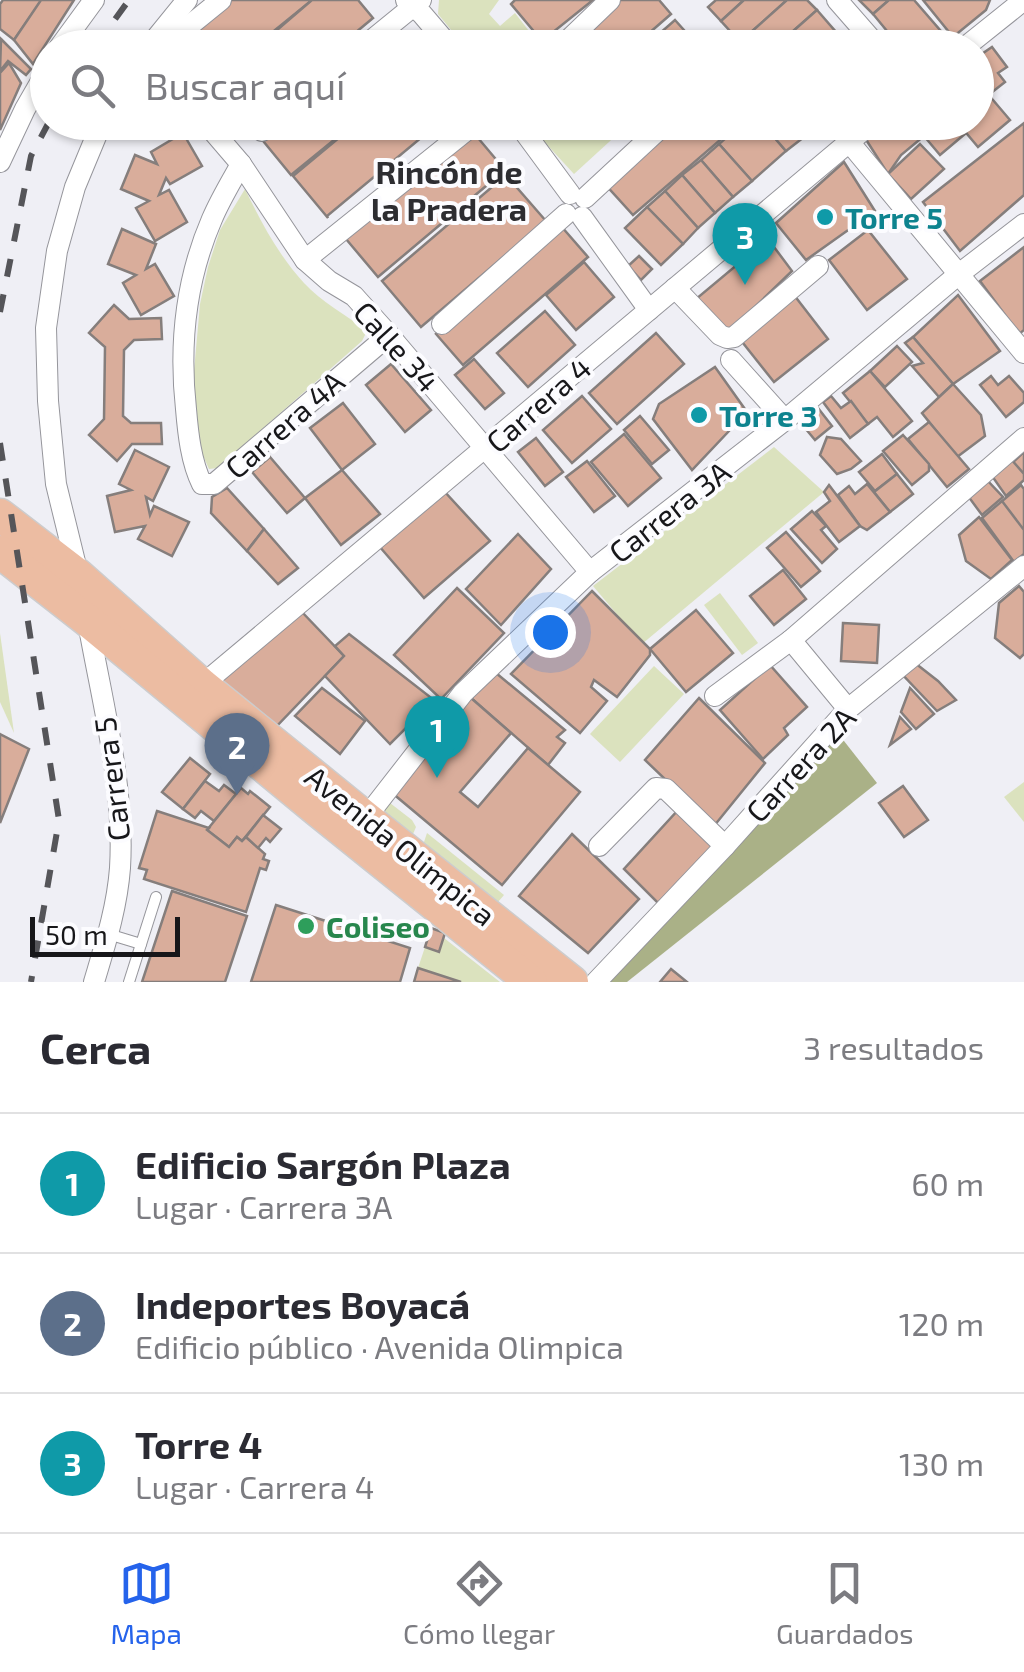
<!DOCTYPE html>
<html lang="es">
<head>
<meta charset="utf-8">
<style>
  body { margin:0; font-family:"Exo 2",sans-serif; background:#f7f7f7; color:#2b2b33 }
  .scale { position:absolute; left:30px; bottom:25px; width:150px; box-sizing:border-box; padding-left:10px; border:5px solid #17171a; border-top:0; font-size:28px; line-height:35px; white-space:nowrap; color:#17171a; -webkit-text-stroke:8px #fcfcff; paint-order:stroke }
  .you { position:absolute; left:550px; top:632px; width:35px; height:35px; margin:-25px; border:8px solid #fff; border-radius:50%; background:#1a73e8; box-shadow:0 0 0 15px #1a73e833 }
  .badge { display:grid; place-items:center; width:65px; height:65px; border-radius:50%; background:#2563eb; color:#fff; font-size:32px; font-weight:700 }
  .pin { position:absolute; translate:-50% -82px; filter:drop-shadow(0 2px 5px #0008) }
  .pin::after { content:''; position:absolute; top:52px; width:35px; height:30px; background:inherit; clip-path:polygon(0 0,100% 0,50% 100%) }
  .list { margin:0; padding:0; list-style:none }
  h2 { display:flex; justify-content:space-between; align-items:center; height:130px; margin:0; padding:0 40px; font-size:42px }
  h2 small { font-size:32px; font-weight:400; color:#7c7c81 }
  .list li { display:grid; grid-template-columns:65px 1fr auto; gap:30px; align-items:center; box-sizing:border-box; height:140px; padding:0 40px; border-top:2px solid #e1e1e2 }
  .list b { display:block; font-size:38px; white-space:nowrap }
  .list p { margin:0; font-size:32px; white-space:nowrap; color:#7c7c81 }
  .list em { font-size:32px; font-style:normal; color:#7c7c81 }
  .icon { flex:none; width:55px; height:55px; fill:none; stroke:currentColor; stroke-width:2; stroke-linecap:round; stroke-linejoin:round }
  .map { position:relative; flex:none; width:1024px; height:982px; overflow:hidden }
  .search { position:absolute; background:#fff; box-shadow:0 2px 8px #0004; left:30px; right:30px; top:30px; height:110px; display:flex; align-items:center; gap:25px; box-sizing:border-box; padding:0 35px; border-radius:55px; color:#7c7c81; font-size:38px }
  .sheet { height:550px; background:#fff }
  nav { display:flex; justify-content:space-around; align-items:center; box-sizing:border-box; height:140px; border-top:2px solid #e1e1e2; background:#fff; font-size:28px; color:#7c7c81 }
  nav a { display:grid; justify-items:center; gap:5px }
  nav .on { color:#2563eb }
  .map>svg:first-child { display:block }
  .green { fill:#dbe2be }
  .forest { fill:#aab187 }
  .building { fill:#d9ad9b; stroke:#857e7c; stroke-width:2.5 }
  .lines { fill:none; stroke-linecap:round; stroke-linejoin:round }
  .lane-casing { stroke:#95959b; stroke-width:12 }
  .street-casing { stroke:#95959b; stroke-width:22 }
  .primary-casing { stroke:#cccccd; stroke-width:35 }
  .lane { stroke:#fff; stroke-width:10 }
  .street { stroke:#fff; stroke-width:20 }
  .primary { stroke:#ecbca2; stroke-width:32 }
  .rail { stroke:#555559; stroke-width:6; stroke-dasharray:18 18; stroke-linecap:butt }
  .culture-dot { fill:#0f9aa8; stroke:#fcfcff; stroke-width:4 }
  .leisure-dot { fill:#2e9e5b; stroke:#fcfcff; stroke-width:4 }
  .labels { text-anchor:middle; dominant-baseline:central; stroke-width:8; stroke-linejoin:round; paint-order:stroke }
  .culture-label { font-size:30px; font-weight:bold; fill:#0d838f; stroke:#fcfcff; text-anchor:start }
  .street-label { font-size:30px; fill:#17171a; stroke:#fcfcff }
  .leisure-label { font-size:30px; font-weight:bold; fill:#27864d; stroke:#fcfcff; text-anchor:start }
  .neighbourhood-label { font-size:32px; font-weight:bold; fill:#2d2d31; stroke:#fcfcff }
</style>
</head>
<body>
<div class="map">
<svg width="1024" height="982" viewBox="0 0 1024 982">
  <rect width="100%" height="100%" fill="#efeff5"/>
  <g class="green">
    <polygon points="439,0 499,0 489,14 500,26 515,13 539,44 535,48 465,47 438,14"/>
    <polygon points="527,123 614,123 621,131 574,174"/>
    <path d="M245 189C261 222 279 256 304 283 320 301 348 316 367 331L362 341 218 468 209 469 200 449 193 382 200 304 208 267 220 230Z"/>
    <polygon points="774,447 824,492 642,644 593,586"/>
    <polygon points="720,593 758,643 742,655 704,605"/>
    <polygon points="0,633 14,733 0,702"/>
    <polygon points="654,666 684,694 620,762 590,734"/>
    <polygon points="1024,782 1024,822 1004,797"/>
    <polygon points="390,803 412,820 416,827 410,841 379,814"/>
    <polygon points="427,833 504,895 492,909 421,851"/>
    <polygon points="444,938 500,982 461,982 418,968 425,947 438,952"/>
  </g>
  <polygon class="forest" points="833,727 877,783 627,982 609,982"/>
  <g class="building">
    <polygon points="3,0 42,0 14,40 0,29 0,4"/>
    <polygon points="41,0 74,0 33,64 14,40"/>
    <polygon points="231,0 312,0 253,48 195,48 186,36"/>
    <polygon points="312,0 358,0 373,18 337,48 256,48"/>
    <polygon points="515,0 593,0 542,41 511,4"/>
    <polygon points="616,0 659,0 671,14 632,48 560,48"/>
    <polygon points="716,0 744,0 721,21 708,7"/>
    <polygon points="744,0 787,0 740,42 721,21"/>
    <polygon points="787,0 807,0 817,10 774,48 745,48 740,42"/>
    <polygon points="859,0 889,0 873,14"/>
    <polygon points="889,0 914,0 946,37 934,48 901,48 873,14"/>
    <polygon points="923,0 990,0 986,10 953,37"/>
    <polygon points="817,10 836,32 818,48 774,48"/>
    <polygon points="675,20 700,48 643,48"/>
    <polygon points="387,31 400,48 367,48"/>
    <polygon points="836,32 850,48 818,48"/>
    <polygon points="1,39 31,69 26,75 8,61 0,71"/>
    <polygon points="992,47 1007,67 998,73 1005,82 991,93 976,73 976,58"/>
    <polygon points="9,63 21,83 0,130 0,73"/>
    <polygon points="976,80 1010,120 978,147 957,122 976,122"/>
    <polygon points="276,122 356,122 291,175 259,136"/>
    <polygon points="358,122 440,122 327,216 328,218 293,176"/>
    <polygon points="674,122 741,122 633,215 604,183"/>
    <polygon points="744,122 761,122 786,151 752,181 719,144"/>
    <polygon points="761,122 792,122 804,137 786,151"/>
    <polygon points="886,122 915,122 924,136 901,155 888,174 865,138"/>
    <polygon points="940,122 957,122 966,133 940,155 924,136"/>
    <polygon points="1024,123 1024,195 960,251 923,202"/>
    <polygon points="473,132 505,170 378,277 346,239"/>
    <polygon points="183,133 202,166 170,184 166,178 159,195 169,190 187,222 155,241 136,208 149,201 121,189 135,155 157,164 151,152"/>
    <polygon points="719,144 752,181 733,197 701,160"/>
    <polygon points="920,144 944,169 911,199 888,174"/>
    <polygon points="701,160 733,197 715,213 682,175"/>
    <polygon points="844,162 875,211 806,260 776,223"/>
    <polygon points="506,175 546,221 421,327 382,281"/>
    <polygon points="682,175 715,213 698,228 665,191"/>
    <polygon points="665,191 698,228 683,244 647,207"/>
    <polygon points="647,207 683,244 661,265 625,228"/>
    <polygon points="561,226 588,257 463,365 436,334"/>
    <polygon points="122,229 156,244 146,269 155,264 174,296 141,315 123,283 136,275 108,264"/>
    <polygon points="868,230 907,279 867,310 829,260"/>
    <polygon points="768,239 792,271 728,333 696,299"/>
    <polygon points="1024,247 1024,330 1019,334 980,281"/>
    <polygon points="639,256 652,269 641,280 628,266"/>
    <polygon points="584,262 614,297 576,330 546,295"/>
    <polygon points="794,295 828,339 774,382 739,338"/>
    <polygon points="958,295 1000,351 953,384 913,337"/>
    <polygon points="114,305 129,319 161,318 162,339 134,340 124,350 123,416 131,423 161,423 162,444 132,444 117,461 89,435 104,419 105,347 89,333"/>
    <polygon points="545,311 575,345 528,387 497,353"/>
    <polygon points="656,333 684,364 617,424 589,393"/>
    <polygon points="913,337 953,384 939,397 912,366 923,363 905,343"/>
    <polygon points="897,346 912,362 885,387 870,371"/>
    <polygon points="474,359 504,393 485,409 455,375"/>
    <polygon points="391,364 431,410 405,432 366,385"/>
    <polygon points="715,367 747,412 692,470 653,419 659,404"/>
    <polygon points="870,371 912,421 893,437 877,417 868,424 843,393"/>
    <polygon points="991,376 998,385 1009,376 1024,393 1024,402 1006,417 980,385"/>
    <polygon points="953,384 981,415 985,436 957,457 922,413"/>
    <polygon points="582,396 611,429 572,463 543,430"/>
    <polygon points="831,396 841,408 851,401 868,424 850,438 823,402"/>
    <polygon points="343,403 375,444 342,470 310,428"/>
    <polygon points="818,408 832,426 815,440 800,422"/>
    <polygon points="640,416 669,450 652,464 624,430"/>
    <polygon points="929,422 969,469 947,487 908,439"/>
    <polygon points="624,434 661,478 628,506 591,462"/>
    <polygon points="903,435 929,464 929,471 912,485 883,451"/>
    <polygon points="827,437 841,439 861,461 851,469 837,474 820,455"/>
    <polygon points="536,438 563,472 545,486 518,452"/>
    <polygon points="135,450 169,467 153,501 146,497 150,515 154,506 189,522 172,556 138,539 145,526 115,532 107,496 131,490 119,484"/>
    <polygon points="1024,452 1024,477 1013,462"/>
    <polygon points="882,454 897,474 875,491 859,472"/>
    <polygon points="270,457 305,498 287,513 252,472"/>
    <polygon points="1010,458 1024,474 1024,480 1006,496 992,476"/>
    <polygon points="587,461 615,496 594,512 566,477"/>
    <polygon points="342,470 380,514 341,545 305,498"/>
    <polygon points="897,474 913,494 890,512 874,492"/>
    <polygon points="986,479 1003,497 982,515 968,496"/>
    <polygon points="867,484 890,512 867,530 860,526 838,495 849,486 855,494"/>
    <polygon points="829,485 860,526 839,542 816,512 830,501 824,492"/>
    <polygon points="1021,485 1024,489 1024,534 1001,502"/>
    <polygon points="227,488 264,529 247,551 211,513 212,497"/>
    <polygon points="444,491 490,541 424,598 379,546"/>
    <polygon points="1002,501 1024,530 1024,554 1014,562 982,518"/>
    <polygon points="812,511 826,526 821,530 837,549 822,563 791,529"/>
    <polygon points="979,517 1012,560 991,579 966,561 959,535"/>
    <polygon points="264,529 298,568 278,584 247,551"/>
    <polygon points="786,532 820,571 801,587 767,548"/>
    <polygon points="518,534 551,569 501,625 466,589"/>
    <polygon points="783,570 806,599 774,625 750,596"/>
    <polygon points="1019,586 1024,592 1024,654 1020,658 995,638 999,603"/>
    <polygon points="457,588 504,633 441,699 394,655"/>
    <polygon points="592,591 650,649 650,655 617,697 594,680 591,687 607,701 580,733 511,674"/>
    <polygon points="696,610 733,653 686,692 650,649"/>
    <polygon points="301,611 344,656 273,730 220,681"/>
    <polygon points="843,623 879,625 877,663 841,661"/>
    <polygon points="349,634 434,700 390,744 325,676 344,656 335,646"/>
    <polygon points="915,663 938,681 956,700 937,711 900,672"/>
    <polygon points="770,665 807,707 784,728 788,735 763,759 720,710"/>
    <polygon points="496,673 565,730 557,737 565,743 548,765 471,698"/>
    <polygon points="322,688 365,721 340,754 295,716"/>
    <polygon points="910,688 934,714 916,729 901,712"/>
    <polygon points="471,698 511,733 460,792 478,807 528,748 580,792 502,885 391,792"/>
    <polygon points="699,698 765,763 714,826 645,760"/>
    <polygon points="900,717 911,729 890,745"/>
    <polygon points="0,734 29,749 0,823"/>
    <polygon points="190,758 210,774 183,809 162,792"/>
    <polygon points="205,781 219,791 224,785 236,794 214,821 201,811 195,818 183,809"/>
    <polygon points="903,786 928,820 904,837 879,803"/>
    <polygon points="241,788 248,794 250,791 270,807 242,841 237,837 229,847 207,830"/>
    <polygon points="679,809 717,844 660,905 624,869"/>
    <polygon points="157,811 209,828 207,830 229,847 237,837 242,841 246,837 265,854 263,859 269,861 266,870 260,868 246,912 144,879 147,870 139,868"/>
    <polygon points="263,815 281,829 270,842 266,838 258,848 246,837"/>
    <polygon points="572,834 639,899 588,953 519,896"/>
    <polygon points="172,891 247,916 225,982 142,982"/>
    <polygon points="276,905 410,948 400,982 251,982"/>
    <polygon points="431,928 445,933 439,952 425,947"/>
    <polygon points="418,968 461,982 414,982"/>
    <polygon points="671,969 687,982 660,982"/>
  </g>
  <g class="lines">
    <g class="lane-casing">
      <g id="lane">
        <polyline points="108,934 141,944"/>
        <polyline points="129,982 156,897"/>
      </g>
    </g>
    <g class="street-casing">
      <g id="street">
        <polyline points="406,0 422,14 451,48"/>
        <polyline points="837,0 879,48"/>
        <polyline points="184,30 221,0"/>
        <polyline points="59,48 94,0"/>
        <polyline points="148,48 187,0"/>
        <polyline points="362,48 421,0"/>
        <polyline points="560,48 610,0"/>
        <polyline points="964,48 1024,0"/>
        <polyline points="205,122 241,164 305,260 329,281 354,296 389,335 590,572"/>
        <polyline points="517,122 570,194"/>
        <polyline points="262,131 271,122"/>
        <polyline points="850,143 1024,353"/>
        <polyline points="0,162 25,109 48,69"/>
        <path d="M241 164C231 182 220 200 212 219 186 279 179 345 186 409 188 433 191 462 202 484H214L389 335"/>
        <polyline points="585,198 667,122"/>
        <polyline points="582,217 649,310"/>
        <polyline points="305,260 477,122"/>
        <polyline points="675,288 720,335 727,338 734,337 818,266"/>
        <polyline points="442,324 566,214"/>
        <polyline points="731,360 785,420"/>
        <polyline points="78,574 56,484 48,401 46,328 57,251 75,187 102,122"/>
        <path d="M88 622C102 702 125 786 120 868 117 908 105 945 94 982"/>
        <polyline points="791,640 848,709"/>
        <polyline points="202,685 873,122"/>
        <polyline points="715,696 791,640 1024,438"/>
        <polyline points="361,824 463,693 590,572 785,420 959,274 1024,224"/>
        <polyline points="599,846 656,788 666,789 725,846"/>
        <polyline points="596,982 725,846 848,709 1024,566"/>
      </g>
    </g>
    <g class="primary-casing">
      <g id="primary">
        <polyline points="0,515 78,575 202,685 366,818 572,982"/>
        <polyline points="0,552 87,620 317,810 531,982"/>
      </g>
    </g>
    <use href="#lane" class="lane"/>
    <use href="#street" class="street"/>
    <use href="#primary" class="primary"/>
    <g class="rail">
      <polyline points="94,48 129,0"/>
      <polyline points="0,312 31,156 49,122"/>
      <polyline points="0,443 59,820 31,982"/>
    </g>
  </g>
  <g class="culture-dot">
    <circle cx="825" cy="217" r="10"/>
    <circle cx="699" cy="415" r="10"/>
  </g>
  <circle class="leisure-dot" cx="306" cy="926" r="10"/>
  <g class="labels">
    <g class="culture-label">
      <text x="845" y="217">Torre 5</text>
      <text x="719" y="415">Torre 3</text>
    </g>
    <g class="street-label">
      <text transform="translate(397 346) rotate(48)">Calle 34</text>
      <text transform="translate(538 404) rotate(-41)">Carrera 4</text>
      <text transform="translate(284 424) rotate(-41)">Carrera 4A</text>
      <text transform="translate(669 511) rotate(-38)">Carrera 3A</text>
      <text transform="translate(800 764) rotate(-47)">Carrera 2A</text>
      <text transform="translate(111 779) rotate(-97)">Carrera 5</text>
      <text transform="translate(401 845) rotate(39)">Avenida Olimpica</text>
    </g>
    <g class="leisure-label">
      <text x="326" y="926">Coliseo</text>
    </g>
    <g class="neighbourhood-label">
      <text x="449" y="171">Rincón de<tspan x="449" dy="37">la Pradera</tspan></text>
    </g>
  </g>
</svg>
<div class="scale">50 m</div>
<div class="you"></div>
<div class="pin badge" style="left:437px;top:778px;background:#0f9aa8">1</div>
<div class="pin badge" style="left:237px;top:795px;background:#5c6f8a">2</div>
<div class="pin badge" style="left:745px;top:285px;background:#0f9aa8">3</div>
<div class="search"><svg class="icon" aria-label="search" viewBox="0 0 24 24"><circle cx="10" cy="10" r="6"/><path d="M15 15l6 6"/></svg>Buscar aquí</div>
</div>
<section class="sheet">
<h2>Cerca<small>3 resultados</small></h2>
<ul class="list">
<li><span class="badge" style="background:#0f9aa8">1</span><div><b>Edificio Sargón Plaza</b><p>Lugar · Carrera 3A</p></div><em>60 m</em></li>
<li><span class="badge" style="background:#5c6f8a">2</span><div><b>Indeportes Boyacá</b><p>Edificio público · Avenida Olimpica</p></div><em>120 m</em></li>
<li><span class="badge" style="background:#0f9aa8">3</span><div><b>Torre 4</b><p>Lugar · Carrera 4</p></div><em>130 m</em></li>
</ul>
</section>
<nav>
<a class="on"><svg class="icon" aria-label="map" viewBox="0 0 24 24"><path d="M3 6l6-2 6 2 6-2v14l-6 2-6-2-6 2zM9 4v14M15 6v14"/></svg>Mapa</a>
<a><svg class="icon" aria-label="directions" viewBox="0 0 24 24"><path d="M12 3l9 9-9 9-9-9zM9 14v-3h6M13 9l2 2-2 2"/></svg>Cómo llegar</a>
<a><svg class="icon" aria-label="saved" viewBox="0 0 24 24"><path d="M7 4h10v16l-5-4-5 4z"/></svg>Guardados</a>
</nav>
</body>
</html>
